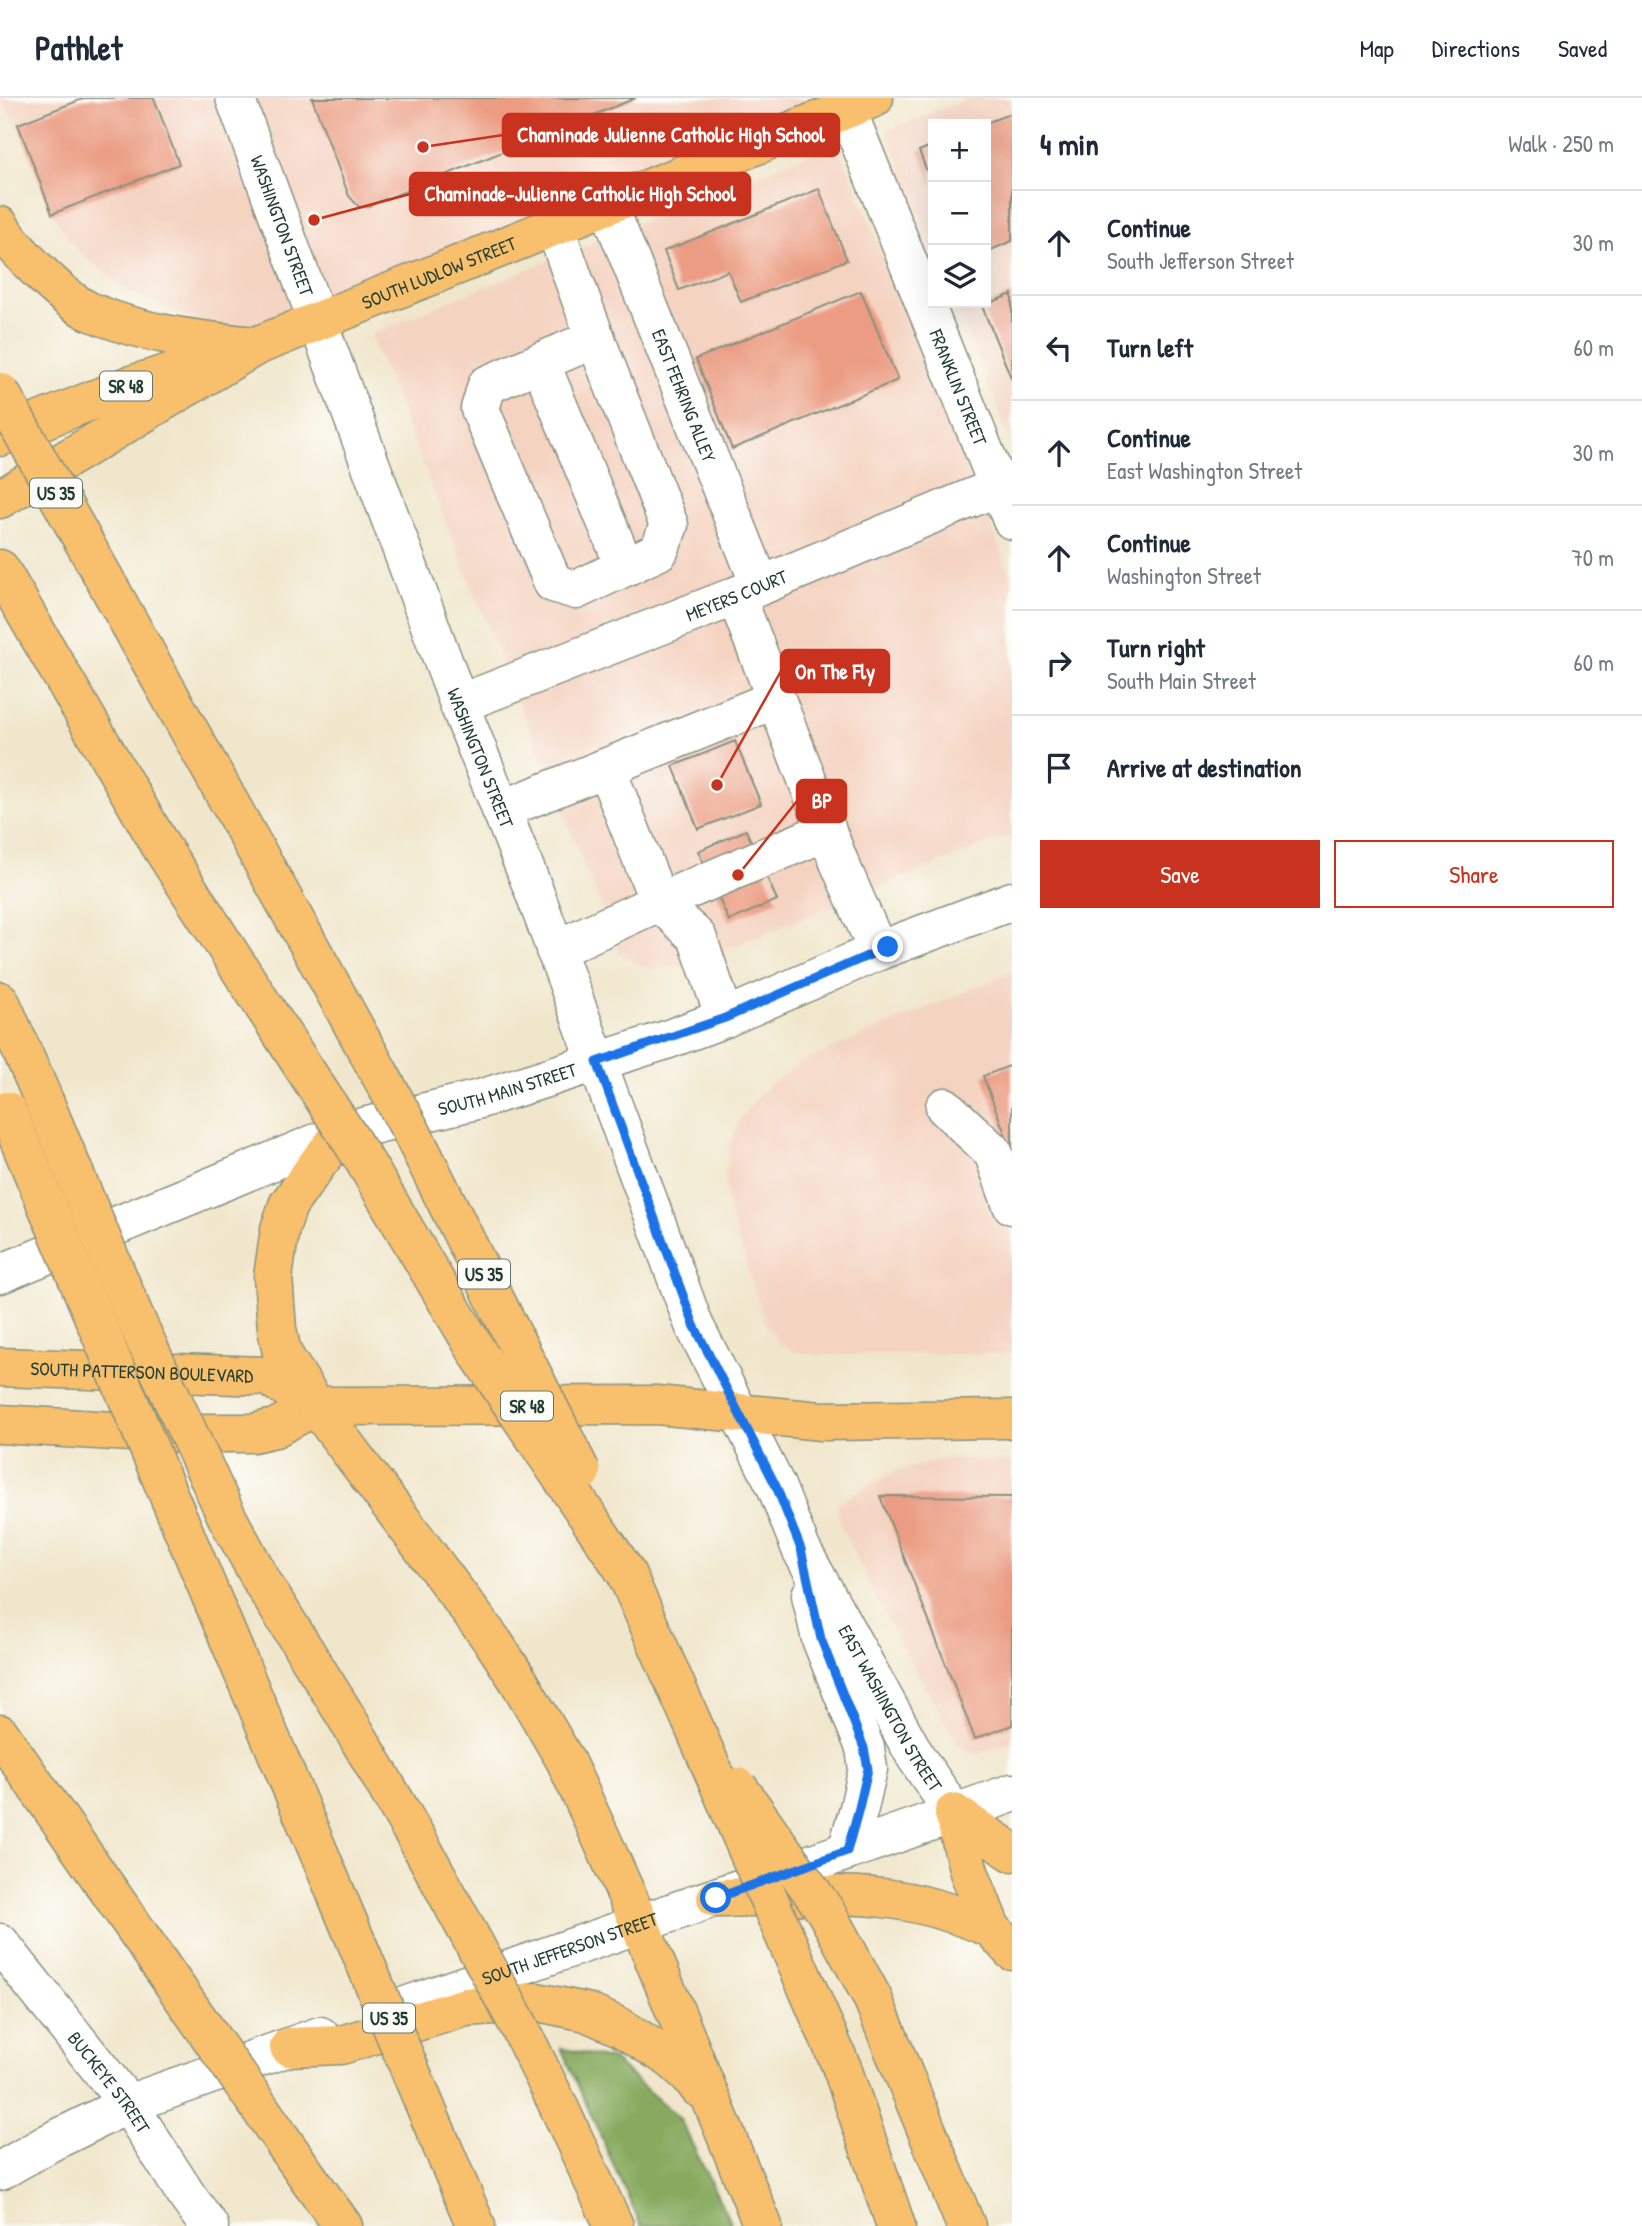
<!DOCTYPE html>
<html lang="en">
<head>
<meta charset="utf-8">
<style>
  body { margin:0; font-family:"Patrick Hand",sans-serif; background:#f6f6f7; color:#1f2937 }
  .controls { position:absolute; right:21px; top:21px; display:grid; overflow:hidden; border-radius:0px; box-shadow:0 7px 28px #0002 }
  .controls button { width:63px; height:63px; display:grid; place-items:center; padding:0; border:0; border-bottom:2px solid #e0e1e3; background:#fff; color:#1f2937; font:35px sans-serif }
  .stop { position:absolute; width:21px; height:21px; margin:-16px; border:5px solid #1a73e8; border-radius:50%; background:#fff }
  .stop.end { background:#1a73e8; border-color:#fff; box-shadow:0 2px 7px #0008 }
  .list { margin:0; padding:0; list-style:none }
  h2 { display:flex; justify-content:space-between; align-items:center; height:91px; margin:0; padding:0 28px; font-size:30px }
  h2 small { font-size:23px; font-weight:400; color:#747a83 }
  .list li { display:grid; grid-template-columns:46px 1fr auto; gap:21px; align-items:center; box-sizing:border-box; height:105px; padding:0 28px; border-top:2px solid #e0e1e3 }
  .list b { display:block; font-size:26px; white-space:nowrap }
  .list p { margin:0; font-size:23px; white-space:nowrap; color:#747a83 }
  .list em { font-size:23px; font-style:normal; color:#747a83 }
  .actions { display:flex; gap:14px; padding:21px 28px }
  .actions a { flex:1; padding:16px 0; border:2px solid #c8321e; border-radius:0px; text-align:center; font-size:24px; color:#c8321e }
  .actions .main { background:#c8321e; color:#fff }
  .icon { flex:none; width:38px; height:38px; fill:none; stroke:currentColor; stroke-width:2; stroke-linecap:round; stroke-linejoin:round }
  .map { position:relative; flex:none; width:1012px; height:2128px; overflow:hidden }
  header { display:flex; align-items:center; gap:42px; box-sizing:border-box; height:98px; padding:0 35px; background:#fff; border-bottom:2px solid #e0e1e3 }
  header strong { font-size:33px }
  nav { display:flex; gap:38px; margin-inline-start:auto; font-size:24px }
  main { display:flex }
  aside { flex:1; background:#fff }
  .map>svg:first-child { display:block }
  .built { fill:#f4d3c1 }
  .forest { fill:#87aa5e; stroke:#537449; stroke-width:2 }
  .building { fill:#eb9c82 }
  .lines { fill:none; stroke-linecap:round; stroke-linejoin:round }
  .minor-casing { stroke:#889280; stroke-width:41 }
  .major-casing { stroke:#889280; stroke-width:41 }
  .highway-casing { stroke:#889280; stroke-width:41 }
  .minor { stroke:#fff; stroke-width:38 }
  .major { stroke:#f8bf6c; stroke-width:38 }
  .highway { stroke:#f8bf6c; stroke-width:38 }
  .highway-bridge-casing { stroke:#889280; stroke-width:41; stroke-linecap:butt }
  .highway-bridge { stroke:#f8bf6c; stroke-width:38 }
  .route { stroke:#1a73e8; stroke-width:9 }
  .labels { text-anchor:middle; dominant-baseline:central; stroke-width:7; stroke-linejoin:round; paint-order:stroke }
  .shield { fill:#fdfcf7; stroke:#62766e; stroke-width:2 }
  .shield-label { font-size:18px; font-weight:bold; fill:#1f3d34 }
  .street-label { font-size:19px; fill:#1f3d34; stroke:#fdfcf7 }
  .leader { fill:none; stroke:#c8321e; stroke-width:2.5 }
  .callout-dot { fill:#c8321e; stroke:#fdfcf7; stroke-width:2.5 }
  .callout { fill:#c8321e; stroke:#c8321e; stroke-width:2.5 }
  .callout-label { font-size:21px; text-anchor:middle; font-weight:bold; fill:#fff }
</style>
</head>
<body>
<header>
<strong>Pathlet</strong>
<nav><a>Map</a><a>Directions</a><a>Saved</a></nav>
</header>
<main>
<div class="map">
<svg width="1012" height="2128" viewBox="0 0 1012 2128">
  <rect width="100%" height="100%" fill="#fdfcf7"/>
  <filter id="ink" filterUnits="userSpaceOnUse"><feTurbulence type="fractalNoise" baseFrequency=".0143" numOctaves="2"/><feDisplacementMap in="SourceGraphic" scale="14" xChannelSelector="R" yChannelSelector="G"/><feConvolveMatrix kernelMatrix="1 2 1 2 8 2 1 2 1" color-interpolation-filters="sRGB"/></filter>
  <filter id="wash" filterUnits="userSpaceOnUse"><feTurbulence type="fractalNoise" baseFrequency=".00686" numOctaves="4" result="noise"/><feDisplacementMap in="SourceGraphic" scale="28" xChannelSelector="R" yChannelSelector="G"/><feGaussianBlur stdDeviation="1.57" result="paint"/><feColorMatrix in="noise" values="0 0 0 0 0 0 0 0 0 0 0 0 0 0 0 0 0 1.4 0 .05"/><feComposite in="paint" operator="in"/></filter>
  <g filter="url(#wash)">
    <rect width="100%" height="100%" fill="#f0e6cb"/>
    <g class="built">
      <polygon points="0,0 874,0 256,248 129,194 74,149 52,116 18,26 0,3"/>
      <polygon points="969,0 1012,0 1012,346 955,205 986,205 986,26 933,26 933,149 887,33"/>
      <polygon points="838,44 1012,480 1012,736 683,868 649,872 620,855 370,236"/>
      <polygon points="1012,874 1012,1255 822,1257 795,1254 778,1244 764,1223 727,1105 725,1081 730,1047 741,1020 764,991 801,964"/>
      <polygon points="946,1360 1012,1364 1012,1643 982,1655 969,1654 958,1646 884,1516 841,1428 837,1406 861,1391 898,1373"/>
    </g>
    <polygon class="forest" points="561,1950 613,1962 680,2021 732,2128 641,2128"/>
    <g id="blocks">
      <g class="building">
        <polygon points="85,0 154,0 179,66 52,116 18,26"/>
        <polygon points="312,0 636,0 366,109 359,109 349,98"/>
        <polygon points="1012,15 1012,143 986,154 986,25"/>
        <polygon points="933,47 933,89 919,53"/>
        <polygon points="819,91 847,162 741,204 728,173 679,192 664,153"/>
        <polygon points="861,193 898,282 732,351 696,261"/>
        <polygon points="1012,196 1012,282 982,208"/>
        <polygon points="735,643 761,706 698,731 673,668"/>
        <polygon points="746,732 777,802 729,823 698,753"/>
        <polygon points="1012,967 1012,1054 983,978"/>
        <polygon points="880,1398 1012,1399 1012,1627 975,1641"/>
      </g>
    </g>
  </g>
  <g filter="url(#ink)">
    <use href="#blocks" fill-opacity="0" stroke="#889280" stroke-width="2"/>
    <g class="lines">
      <g class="minor-casing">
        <g id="minor">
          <path id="s1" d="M235 0 459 606 534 793 694 1227 776 1388 801 1451 916 1659 954 1715"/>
          <path id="s2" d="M842 0 1012 422"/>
          <path id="s3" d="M608 107 760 487"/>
          <path d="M555 128C589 229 630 328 669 427L659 453 576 492 553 485 480 311 487 287 596 240"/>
          <polyline points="540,264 625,469"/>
          <polyline points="736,498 839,764 878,853"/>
          <path id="s4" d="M459 606 736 498 1012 383"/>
          <polyline points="606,670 659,804 697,839 725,920"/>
          <polyline points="501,712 776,601"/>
          <polyline points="555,852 659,804 827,733"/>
          <polyline points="945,1009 993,1054 1012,1107"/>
          <path id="s5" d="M0 1176 343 1034 480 1001 666 942 725 920 878 853 1012 803"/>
          <polyline points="811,1497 821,1541 865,1650 868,1671 859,1710 847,1753"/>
          <path id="s6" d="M0 1845 128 2006 187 2098 209 2128"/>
          <path id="s7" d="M383 1916 1012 1695"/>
          <polyline points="0,2073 49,2045 128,2006 320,1938"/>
        </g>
      </g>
      <g class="major-casing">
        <g id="major">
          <path id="s8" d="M0 339 128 288 256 248 874 0"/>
          <path id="s9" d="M0 1269 267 1278 316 1308"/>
          <polyline points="0,1326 147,1335 253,1335 275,1330 316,1308 656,1307 821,1323 1012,1321"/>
        </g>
      </g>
      <g class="highway-casing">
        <g id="highway">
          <path d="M0 128C15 152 63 201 89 213 141 236 200 243 256 248"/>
          <polyline points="0,401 256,248"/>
          <polyline points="0,471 160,747 263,907"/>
          <polyline points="113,496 329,883"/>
          <polyline points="0,903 44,1003"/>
          <polyline points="343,1034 318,1065 288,1107 280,1131 273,1179 277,1231 282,1255 316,1308 494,1545 520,1585 565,1662 602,1742 640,1827 763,2128"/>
          <polyline points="227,1419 264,1487 345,1617 422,1750"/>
          <polyline points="179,1422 335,1793"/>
          <polyline points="626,1475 691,1622"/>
          <polyline points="0,1636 159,1865"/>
          <polyline points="954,1715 969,1774 991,1830 1012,1853"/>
          <polyline points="954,1715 1012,1754"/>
          <path d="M716 1800C770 1799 829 1794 883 1800 920 1804 957 1816 991 1830"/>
          <polyline points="872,1899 966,2128"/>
          <polyline points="289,1949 341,1947 466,1909 537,1904 586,1914 620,1929 671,1961 689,1977 699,1990"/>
          <polyline points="842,1970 896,2128"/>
          <polyline points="559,2009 614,2128"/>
          <polyline points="442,2048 476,2128"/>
          <polyline points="310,2082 343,2128"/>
        </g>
      </g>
      <use href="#minor" class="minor"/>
      <use href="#major" class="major"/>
      <use href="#highway" class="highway"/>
      <g class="highway-bridge-casing">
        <g id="highway-bridge">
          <polyline points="0,294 113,496"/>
          <polyline points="329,883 411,1033 581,1374"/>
          <polyline points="263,907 365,1064 479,1257 626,1475"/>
          <polyline points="44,1003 135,1220 227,1419"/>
          <polyline points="7,1013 179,1422"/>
          <polyline points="691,1622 842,1970"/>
          <polyline points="738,1689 826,1814 872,1899"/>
          <polyline points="422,1750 518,1926 559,2009"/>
          <polyline points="335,1793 442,2048"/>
          <polyline points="159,1865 310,2082"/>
        </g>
      </g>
      <use href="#highway-bridge" class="highway-bridge"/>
    </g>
  </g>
  <g class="lines" filter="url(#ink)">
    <polyline class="route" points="716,1800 847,1753 859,1710 868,1671 864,1650 821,1541 801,1451 776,1388 694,1227 597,964 725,920 888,849"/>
  </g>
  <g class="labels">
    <g class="shield">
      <rect x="100" y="273.5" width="52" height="29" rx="5"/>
      <rect x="30" y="380.5" width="52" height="29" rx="5"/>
      <rect x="458" y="1161.5" width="52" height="29" rx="5"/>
      <rect x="501" y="1293.5" width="52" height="29" rx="5"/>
      <rect x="363" y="1905.5" width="52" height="29" rx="5"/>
    </g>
    <g class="shield-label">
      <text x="126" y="288">SR 48</text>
      <text x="56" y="395">US 35</text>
      <text x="484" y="1176">US 35</text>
      <text x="527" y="1308">SR 48</text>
      <text x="389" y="1920">US 35</text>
    </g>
    <g class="street-label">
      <text stroke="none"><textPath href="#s1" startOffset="136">WASHINGTON STREET</textPath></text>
      <text stroke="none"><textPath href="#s8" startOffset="469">SOUTH LUDLOW STREET</textPath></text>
      <text stroke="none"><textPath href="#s2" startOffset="312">FRANKLIN STREET</textPath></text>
      <text stroke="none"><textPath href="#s3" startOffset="205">EAST FEHRING ALLEY</textPath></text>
      <text stroke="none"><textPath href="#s4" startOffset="298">MEYERS COURT</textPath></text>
      <text stroke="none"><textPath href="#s1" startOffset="704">WASHINGTON STREET</textPath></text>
      <text stroke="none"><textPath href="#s5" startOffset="541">SOUTH MAIN STREET</textPath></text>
      <text stroke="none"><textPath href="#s9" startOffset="142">SOUTH PATTERSON BOULEVARD</textPath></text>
      <text stroke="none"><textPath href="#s1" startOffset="1741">EAST WASHINGTON STREET</textPath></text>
      <text stroke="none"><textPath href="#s7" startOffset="198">SOUTH JEFFERSON STREET</textPath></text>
      <text stroke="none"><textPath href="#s6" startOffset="177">BUCKEYE STREET</textPath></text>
    </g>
  </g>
  <path class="leader" d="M423 49L503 37M314 122L410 96M717 687L781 573M738 777L797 703"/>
  <g class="callout-dot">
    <circle cx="423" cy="49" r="7"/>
    <circle cx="314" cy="122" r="7"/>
    <circle cx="717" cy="687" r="7"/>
    <circle cx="738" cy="777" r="7"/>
  </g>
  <g class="callout">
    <rect x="503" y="16" width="336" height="42" rx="7"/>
    <rect x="410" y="75" width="340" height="42" rx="7"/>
    <rect x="781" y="552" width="108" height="42" rx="7"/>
    <rect x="797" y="682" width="49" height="42" rx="7"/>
  </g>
  <g class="callout-label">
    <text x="671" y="44">Chaminade Julienne Catholic High School</text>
    <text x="580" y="103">Chaminade-Julienne Catholic High School</text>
    <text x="835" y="581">On The Fly</text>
    <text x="822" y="710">BP</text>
  </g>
</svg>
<div class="controls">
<button>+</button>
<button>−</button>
<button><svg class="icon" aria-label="layers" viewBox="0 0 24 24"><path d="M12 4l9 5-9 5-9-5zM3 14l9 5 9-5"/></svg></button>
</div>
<div class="stop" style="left:716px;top:1800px"></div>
<div class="stop end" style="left:888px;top:849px"></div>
</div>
<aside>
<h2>4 min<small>Walk · 250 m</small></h2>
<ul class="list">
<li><svg class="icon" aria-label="ahead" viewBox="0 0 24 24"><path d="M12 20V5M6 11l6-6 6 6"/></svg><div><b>Continue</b><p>South Jefferson Street</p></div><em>30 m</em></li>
<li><svg class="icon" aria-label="left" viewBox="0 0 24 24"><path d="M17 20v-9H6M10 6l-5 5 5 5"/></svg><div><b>Turn left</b></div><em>60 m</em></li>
<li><svg class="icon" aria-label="ahead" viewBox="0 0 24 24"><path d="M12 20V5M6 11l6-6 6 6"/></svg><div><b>Continue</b><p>East Washington Street</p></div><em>30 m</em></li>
<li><svg class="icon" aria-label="ahead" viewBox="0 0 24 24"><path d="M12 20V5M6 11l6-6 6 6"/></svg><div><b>Continue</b><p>Washington Street</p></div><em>70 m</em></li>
<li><svg class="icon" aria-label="right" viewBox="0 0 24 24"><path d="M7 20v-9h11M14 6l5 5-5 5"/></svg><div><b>Turn right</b><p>South Main Street</p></div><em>60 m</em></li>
<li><svg class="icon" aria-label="arrive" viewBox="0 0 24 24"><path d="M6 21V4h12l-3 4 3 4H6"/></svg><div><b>Arrive at destination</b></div></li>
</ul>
<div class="actions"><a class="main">Save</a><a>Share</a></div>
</aside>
</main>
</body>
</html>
